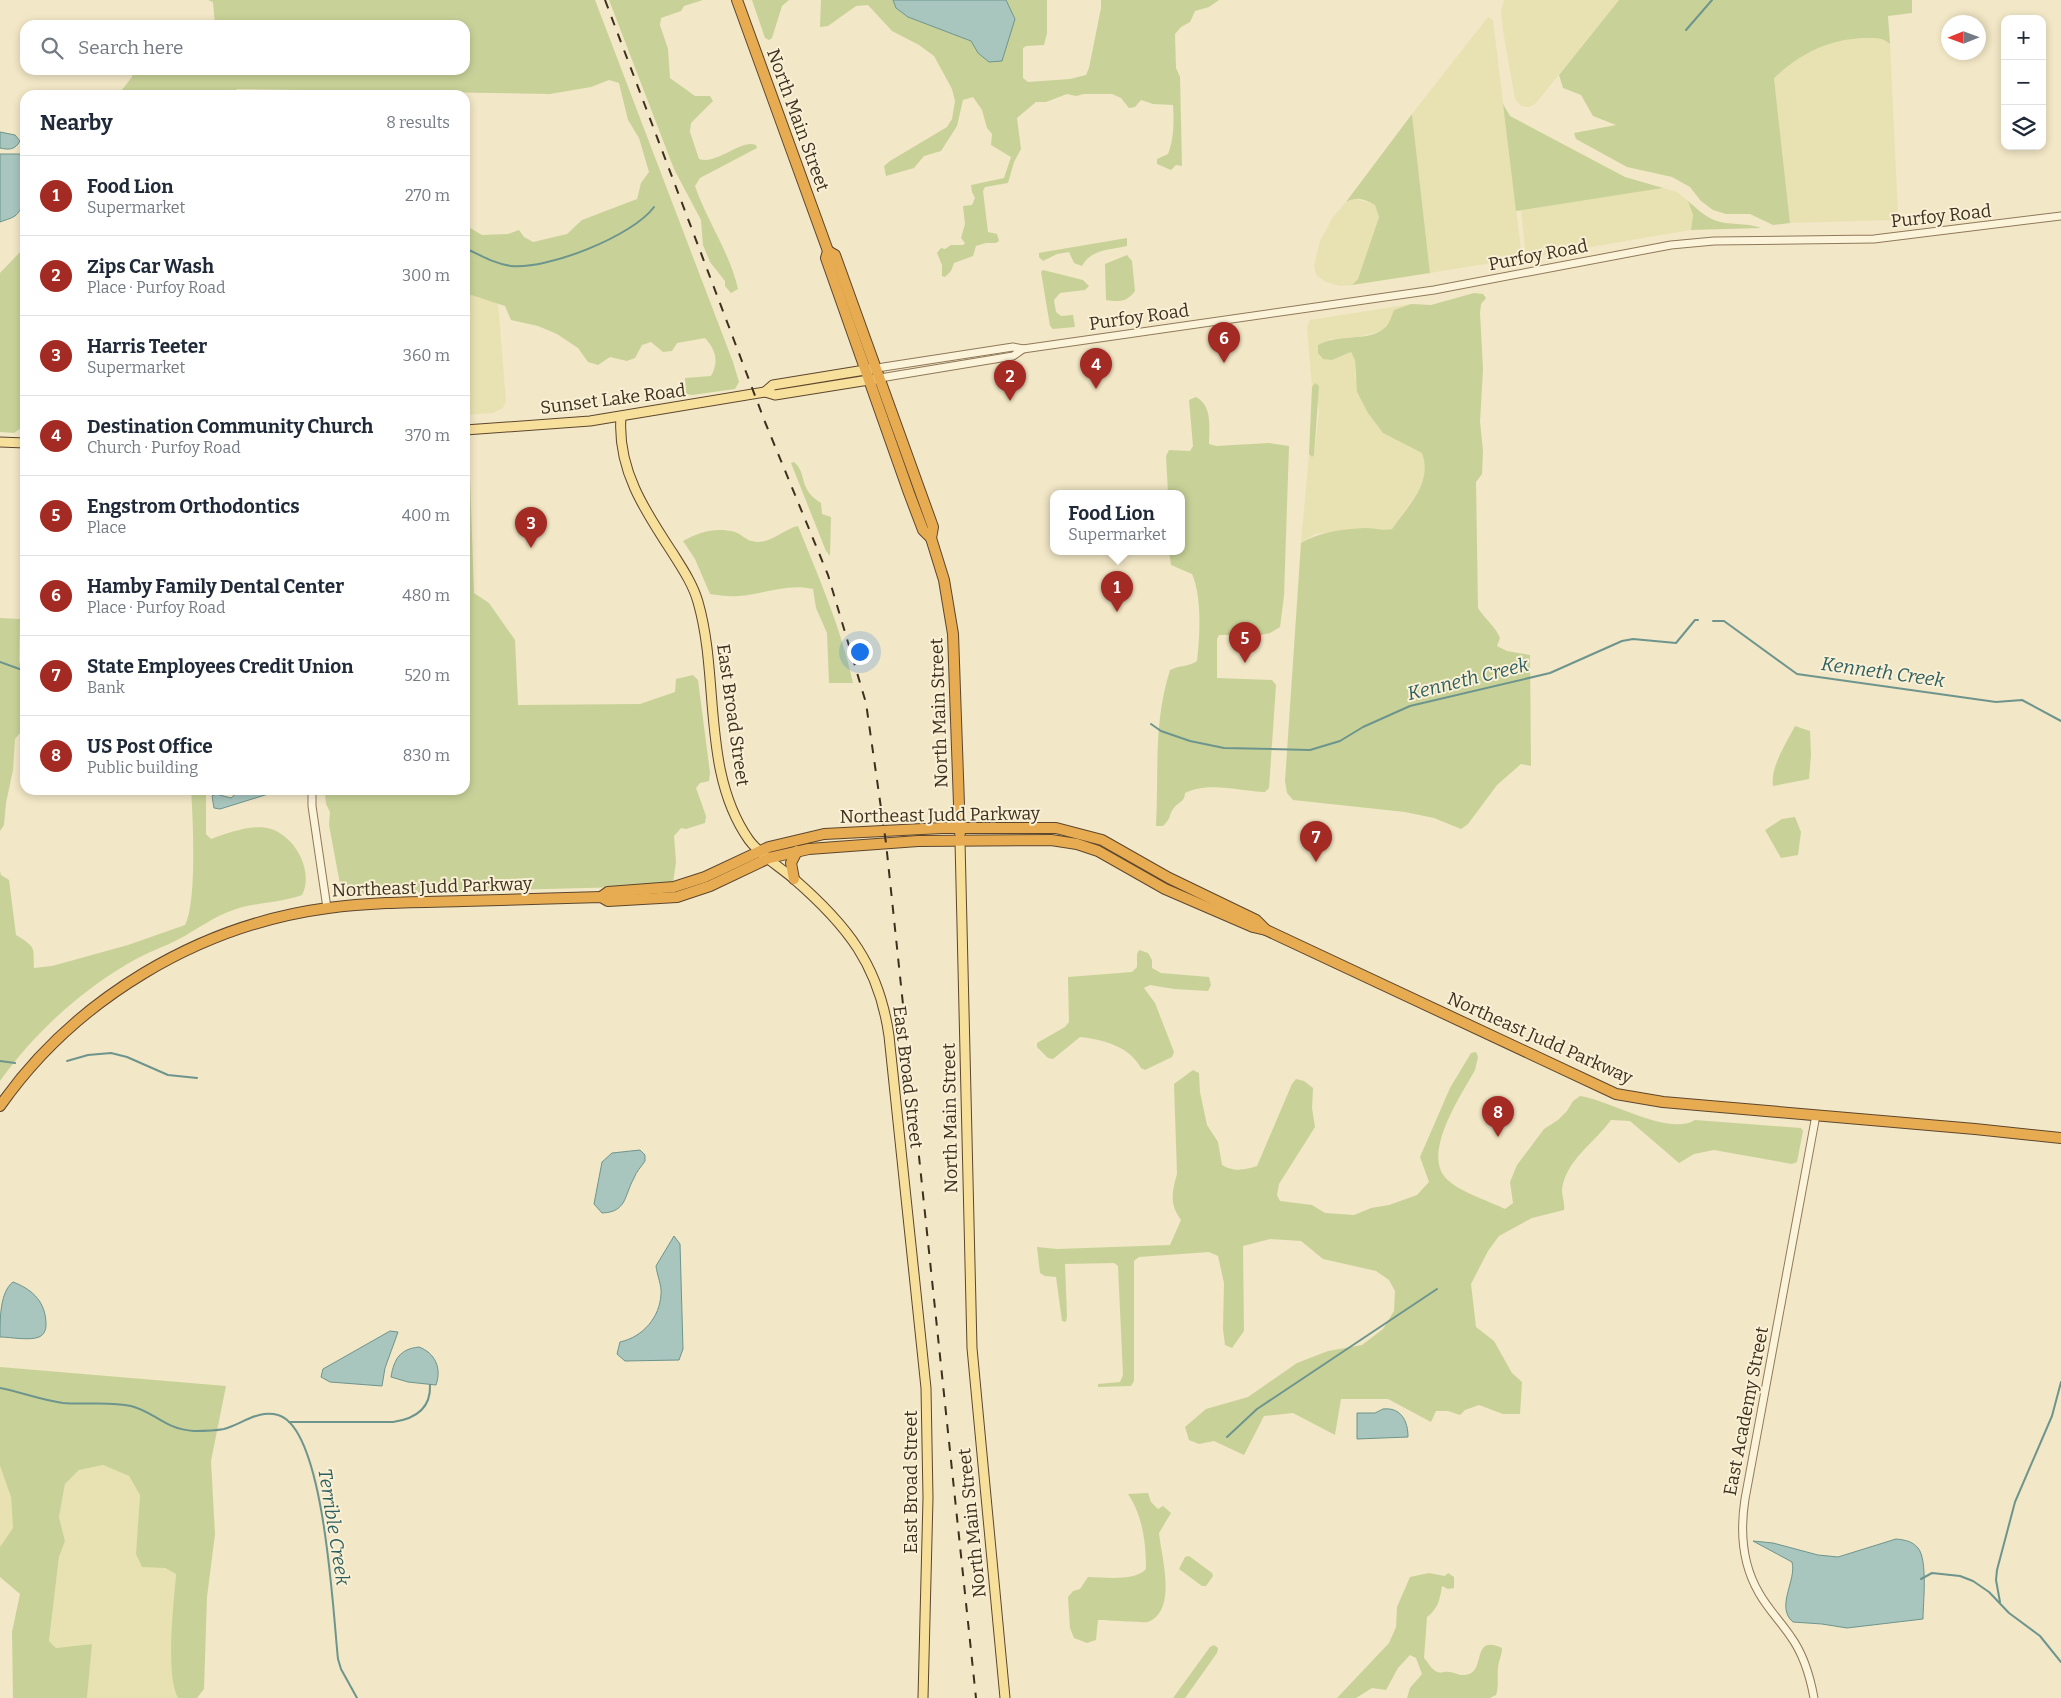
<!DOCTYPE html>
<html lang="en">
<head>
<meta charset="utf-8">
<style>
  body { margin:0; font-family:Bitter,serif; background:#f6f6f7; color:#1f2937 }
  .controls { position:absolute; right:15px; top:15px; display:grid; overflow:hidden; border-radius:10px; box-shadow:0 2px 8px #0003 }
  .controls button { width:45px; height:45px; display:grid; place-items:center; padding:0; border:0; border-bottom:1px solid #e0e1e3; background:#fff; color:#1f2937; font:25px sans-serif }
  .compass { position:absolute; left:1941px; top:15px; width:45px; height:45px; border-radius:50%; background:#fff; box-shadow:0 2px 8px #0003; rotate:269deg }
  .you { position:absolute; left:859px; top:651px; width:18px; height:18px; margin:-12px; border:4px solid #fff; border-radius:50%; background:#1a73e8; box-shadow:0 0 0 8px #1a73e833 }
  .badge { display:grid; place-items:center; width:32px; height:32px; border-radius:50%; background:#a42a24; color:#fff; font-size:16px; font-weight:700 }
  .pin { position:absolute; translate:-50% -41px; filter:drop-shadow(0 1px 2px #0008) }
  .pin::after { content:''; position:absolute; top:26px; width:18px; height:15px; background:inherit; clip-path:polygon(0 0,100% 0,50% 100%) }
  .popup { position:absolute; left:1050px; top:490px; width:135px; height:65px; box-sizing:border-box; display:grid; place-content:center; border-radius:10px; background:#fff; filter:drop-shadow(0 1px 4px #0005); font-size:16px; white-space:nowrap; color:#747a83 }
  .popup b { font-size:19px; color:#1f2937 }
  .popup::after { content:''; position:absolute; left:50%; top:100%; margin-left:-10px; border:10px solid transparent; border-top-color:#fff }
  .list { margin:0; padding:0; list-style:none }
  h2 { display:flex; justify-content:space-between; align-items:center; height:65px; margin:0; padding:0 20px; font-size:21px }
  h2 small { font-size:16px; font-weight:400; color:#747a83 }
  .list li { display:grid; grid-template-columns:32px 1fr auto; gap:15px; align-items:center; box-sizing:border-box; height:80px; padding:0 20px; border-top:1px solid #e0e1e3 }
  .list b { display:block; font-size:19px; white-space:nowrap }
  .list p { margin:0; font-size:16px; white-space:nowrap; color:#747a83 }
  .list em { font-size:16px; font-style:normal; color:#747a83 }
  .icon { flex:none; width:28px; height:28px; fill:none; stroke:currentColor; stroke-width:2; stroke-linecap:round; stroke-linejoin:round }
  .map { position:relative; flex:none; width:2061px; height:1698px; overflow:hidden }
  .search { position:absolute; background:#fff; box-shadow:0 2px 8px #0003; left:20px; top:20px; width:450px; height:55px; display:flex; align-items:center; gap:12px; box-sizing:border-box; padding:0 18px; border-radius:15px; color:#747a83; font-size:19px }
  .panel { position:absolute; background:#fff; box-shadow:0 2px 8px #0003; left:20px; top:90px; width:450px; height:705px; border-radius:15px }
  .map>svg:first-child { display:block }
  .farmland { fill:#e8e2b3 }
  .green { fill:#c8d298 }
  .water { fill:#a8c5be; stroke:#6d958d }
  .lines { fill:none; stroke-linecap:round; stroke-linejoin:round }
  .stream { stroke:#6d958d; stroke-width:2 }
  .minor-casing { stroke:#8f795a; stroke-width:9 }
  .major-casing { stroke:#5d462e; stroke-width:11 }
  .highway-casing { stroke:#5d462e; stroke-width:12 }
  .minor { stroke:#fbf3da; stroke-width:7 }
  .major { stroke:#f7df9c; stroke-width:9 }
  .highway { stroke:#e7ac51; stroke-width:10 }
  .rail { stroke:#3e301f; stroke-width:2; stroke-dasharray:9 9; stroke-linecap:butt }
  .labels { text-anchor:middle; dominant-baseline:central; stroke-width:4; stroke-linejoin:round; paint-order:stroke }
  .street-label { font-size:18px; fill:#3e301f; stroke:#f9f0d6 }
  .water-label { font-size:19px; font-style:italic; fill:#2d5f5f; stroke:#f9f0d6 }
</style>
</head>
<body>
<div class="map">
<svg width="2061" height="1698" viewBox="0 0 2061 1698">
  <rect width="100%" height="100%" fill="#f2e7c6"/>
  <g class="farmland">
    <polygon points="1504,0 1619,0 1536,103 1529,107 1521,106 1515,99 1503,31 1501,12"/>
    <polygon points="1488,17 1493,20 1522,258 1430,273 1412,114"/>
    <polygon points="1847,38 1883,38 1890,44 1898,214 1896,220 1790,223 1774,78 1791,62 1815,48"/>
    <polygon points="1663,188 1677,192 1688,201 1693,215 1691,230 1526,258 1521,210"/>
    <polygon points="1354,198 1375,205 1379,217 1358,279 1352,285 1340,286 1326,282 1316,275 1314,266 1320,241 1333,217 1346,202"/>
    <polygon points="465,293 498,303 506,401 503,408 493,413 465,415"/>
    <polygon points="1411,304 1394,310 1390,321 1382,331 1357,337 1329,339 1332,360 1351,352 1355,360 1355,377 1383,433 1422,453 1427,467 1423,484 1392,529 1381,531 1366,528 1315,534 1301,543 1309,454 1312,457 1314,455 1319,412 1315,383 1312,387 1307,328 1310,320"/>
    <polygon points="103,1465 129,1476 140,1495 136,1554 176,1574 172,1637 174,1690 178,1698 87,1698 91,1644 56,1648 49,1641 59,1557 65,1541 59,1517 65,1484 79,1470"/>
    <polygon points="0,1466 11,1497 13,1528 0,1547"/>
  </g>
  <g class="green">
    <path d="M208 0H595L733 362 739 382 735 389 692 395 686 394 685 378 711 376C719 362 716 350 705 338L677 343 672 351 663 352 651 342 642 345 635 358 627 361 610 357 598 365 588 362 578 348 557 334 538 326 511 320 505 306 465 293V225L482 235 508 234 519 230 524 237 533 242 567 234 582 220 637 199 641 183 649 172 639 138 628 120 619 83 609 80 591 87 550 94 237 89 232 95H118L132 77 134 70H465V25H215L213 2Z"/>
    <path d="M609 0H703L684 6 681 11 661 18 660 25 668 49 670 78 695 96H710L713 101 691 123 690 132 699 159C718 165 740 139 756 145L757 148 700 178 695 186C707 221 730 253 738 289L731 293 725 286V281L710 262 703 245 701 220 674 169Z"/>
    <polygon points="752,0 789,0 782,6 772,38 769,40 765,38"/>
    <path d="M821 0H893L896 8 908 17 971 41 978 53 1015 19 1006 0H1047V33L1044 45 1026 46 1023 48V78L1028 82 1070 79 1086 75 1089 68 1101 8V0H1219L1209 7 1195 11 1190 22 1181 27 1175 34 1176 68 1180 77 1182 166 1176 165 1171 170 1157 164V159L1168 154C1174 139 1174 122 1173 105L1153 104 1141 100 1135 107 1129 108 1121 98 1112 94H1084L1076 96 1067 94 1046 102H1036L1017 118 1021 149 1014 162 1008 183 985 187 983 191 988 232 997 234 999 241 996 243H986L976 246 973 256 954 263 951 271 945 277 942 276V265L937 253 941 248 945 249 951 245H963L965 243 961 238 965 224 963 206 972 205 975 198 972 192 971 185 1004 178 1011 157 991 145 992 134 987 128 982 110 973 97 963 100 957 126 941 151 924 156 914 168 886 176 884 166 890 161 947 127 952 119 955 101 952 89 934 56 919 45 892 31 868 5 856 6 828 26 820 27Z"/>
    <path d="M1619 0H1912V13L1888 16 1890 44C1882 37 1876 38 1865 38 1828 39 1800 54 1774 78L1790 223 1773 225 1750 214H1726L1713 210 1701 201 1690 187 1672 177 1627 167 1576 139 1574 133 1616 125 1593 116 1581 95 1563 88 1559 75Z"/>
    <polygon points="1503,104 1510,116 1625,177 1663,188 1516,211"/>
    <path d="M1412 114 1430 273 1352 285 1358 279 1379 217 1375 205C1364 199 1357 196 1346 202Z"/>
    <path d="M1688 201C1696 208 1704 216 1714 220 1728 226 1746 222 1761 228L1691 230 1693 215Z"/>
    <path d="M1127 238V246C1110 250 1091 249 1082 266L1074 263 1069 252 1057 254 1043 261 1039 257V253L1044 252Z"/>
    <polygon points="25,247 25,388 21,389 21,428 14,433 0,432 0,273"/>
    <path d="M1127 255 1132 261 1135 291C1127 302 1119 302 1106 300L1105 264Z"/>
    <polygon points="1043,270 1083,280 1089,286 1085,290 1060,293 1054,300 1056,312 1061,316 1073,315 1075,327 1053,329 1050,326 1041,272"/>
    <path d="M1474 293 1483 294 1486 298 1481 304 1480 313 1483 369 1480 422 1483 451 1482 474 1476 482 1478 608C1485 619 1495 626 1500 638L1497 646 1507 651 1530 655 1531 766 1521 764 1497 785 1468 824 1461 829 1434 818 1405 812 1293 800 1287 793 1285 781 1301 543C1319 532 1343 529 1365 528 1374 528 1382 531 1392 529 1408 505 1433 484 1422 453L1383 433 1368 413 1357 392 1355 360 1351 352 1332 360 1323 359 1318 353V345C1337 334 1368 341 1382 330 1389 326 1391 317 1394 310L1411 304 1431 305Z"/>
    <polygon points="1315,383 1319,386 1314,455 1312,457 1309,454 1312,387"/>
    <path d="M1196 397C1213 406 1209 428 1209 444L1216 446 1269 443 1289 446 1284 596 1280 627 1270 633 1261 635H1219L1217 639V678L1272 680 1276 685 1269 788 1265 792C1239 791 1209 781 1185 793 1185 802 1178 802 1173 809 1168 817 1172 817 1163 826H1156C1159 771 1153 724 1170 670 1180 665 1188 667 1197 661 1200 636 1202 596 1192 574L1171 565 1169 551H1181V493H1168L1166 456 1169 450 1190 451 1193 446 1189 400Z"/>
    <polygon points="469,447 474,593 489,603 515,640 518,705 640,704 675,692 676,679 693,675 698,680 710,773 709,781 700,783 696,788 706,816 705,823 686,829 681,828 674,836 676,862 673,883 625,887 356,894 340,884 329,825 330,812 326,804 325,793 332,790 465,790 465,448"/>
    <path d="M794 462C808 474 797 488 821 503L822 514 831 517 830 556 826 551 791 463Z"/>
    <path d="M798 526C819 578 841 628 853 683H829L827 633 816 608 813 589C787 583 765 594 738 596 729 597 719 595 710 594L695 559 683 541C699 532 716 527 735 532 741 534 746 540 752 541 769 546 783 529 798 526Z"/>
    <polygon points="0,618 20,619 19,661 25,679 25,727 15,739 13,770 6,803 4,825 0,831"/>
    <path d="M1795 726 1810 731 1811 755 1809 779 1773 786C1770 767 1787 742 1795 726Z"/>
    <path d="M191 790H206V834L211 839C227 833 254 823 271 829 296 837 314 872 302 895 280 903 257 902 236 909 214 916 198 929 179 939 166 946 151 951 138 958 83 988 36 1031 0 1081V871L1 875 9 880 16 935C37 948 33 947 34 968L52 966 128 945 185 925C197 903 193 818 191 790Z"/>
    <polygon points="1795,817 1801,832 1798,855 1781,858 1765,830 1782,819"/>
    <path d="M1139 950 1148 953 1152 960V968L1161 973 1209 977 1211 985 1208 991 1174 989 1150 985 1144 988 1155 1003 1174 1052 1172 1057 1145 1070 1141 1068C1129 1046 1104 1040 1080 1037L1053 1059 1048 1058 1037 1047V1043L1065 1027 1069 1022 1068 977 1132 972 1137 967V954Z"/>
    <path d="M1476 1052 1478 1057 1475 1070C1462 1094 1424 1149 1444 1176 1454 1190 1489 1201 1505 1209L1513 1203 1510 1182 1517 1165 1544 1129 1558 1120 1567 1111 1573 1101 1580 1096C1607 1099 1669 1137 1695 1120L1801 1128 1803 1131 1797 1162 1792 1164 1714 1150 1694 1154 1679 1163 1630 1121 1611 1120C1595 1142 1565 1161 1562 1190 1562 1197 1565 1203 1564 1210L1532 1218 1499 1236 1488 1251 1471 1284 1476 1327 1494 1341 1512 1373 1522 1382 1520 1414H1503L1479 1405 1465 1410 1460 1415 1448 1411H1436L1431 1422 1388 1399H1341L1335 1435 1293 1413 1264 1416 1244 1455 1214 1441 1199 1444 1189 1440 1185 1427 1206 1409 1248 1397 1297 1363 1328 1351 1362 1345 1383 1329 1394 1311 1395 1291 1389 1280 1376 1271 1323 1259 1301 1241 1270 1239 1243 1246 1244 1331 1232 1348 1225 1345 1223 1329 1224 1283 1218 1256 1209 1252 1139 1257 1134 1261V1381L1131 1386 1098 1387V1384L1120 1382 1123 1375 1118 1266 1114 1263 1065 1264 1067 1316 1066 1322 1062 1321 1056 1277 1045 1276 1040 1273 1037 1247 1057 1249 1170 1245 1181 1220C1169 1204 1172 1192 1177 1174L1174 1084 1193 1070 1199 1073 1200 1092 1207 1125 1218 1142 1222 1165C1233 1172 1245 1170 1257 1166L1292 1084 1296 1079 1304 1081 1313 1088 1312 1108 1315 1127 1279 1184 1277 1195 1280 1201 1312 1205 1325 1213 1354 1215 1371 1208 1389 1205 1417 1195 1429 1182 1420 1157 1450 1088 1471 1053Z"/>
    <path d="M0 1367 226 1386 211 1461 215 1534 207 1597 204 1689 197 1698H178C165 1675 174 1602 176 1574L165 1568 142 1567 136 1554 140 1495 129 1476 103 1465 79 1470 65 1484 59 1517 65 1541 59 1557 49 1641 56 1648 92 1644 87 1698H13L12 1632 20 1594 0 1577V1547L13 1528 11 1497 0 1466Z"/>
    <path d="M1148 1493 1151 1502 1158 1509 1163 1506 1171 1513 1159 1533C1161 1556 1178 1610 1148 1622 1143 1623 1107 1620 1098 1620L1096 1640 1087 1643 1074 1638 1070 1628 1068 1597 1073 1591 1080 1589 1088 1577C1104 1577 1134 1582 1146 1569 1146 1544 1143 1516 1128 1494Z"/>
    <polygon points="1189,1556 1212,1573 1213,1576 1206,1586 1202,1586 1179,1569 1185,1557"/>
    <path d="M1429 1573 1445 1576 1448 1573 1454 1577V1588L1448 1589 1442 1586C1440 1599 1438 1609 1427 1617L1424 1658C1428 1662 1430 1667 1434 1670 1440 1675 1444 1671 1449 1672 1457 1673 1460 1677 1469 1674 1485 1669 1472 1634 1502 1648 1502 1656 1498 1661 1498 1669 1497 1678 1499 1686 1496 1695L1490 1698H1407L1410 1688 1422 1674 1416 1658 1410 1655 1398 1668 1386 1690 1372 1688 1356 1698H1337L1389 1643 1396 1627 1397 1607 1410 1577Z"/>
    <polygon points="1214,1645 1218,1648 1217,1653 1185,1698 1173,1698 1210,1647"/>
  </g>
  <g class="water">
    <polygon points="893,0 1006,0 1015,19 1002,61 989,62 978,53 971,41 908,17 896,8"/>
    <path d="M0 132 15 135 20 141C15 150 9 150 0 148Z"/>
    <path d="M0 154H25C25 171 30 204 15 216 10 219 5 220 0 222Z"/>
    <polygon points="288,790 278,791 220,809 214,808 212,796 216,794 231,798 239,791"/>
    <path d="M640 1150 645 1155V1161C641 1167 636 1172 634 1178 624 1196 627 1212 602 1213L594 1204 602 1162 612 1153Z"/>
    <path d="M674 1236 680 1244 683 1349 679 1360 625 1361 617 1354 620 1342C643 1337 660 1317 661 1294 662 1286 657 1275 656 1266Z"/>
    <path d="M13 1282C34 1290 46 1303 46 1325 46 1330 44 1335 39 1337 29 1341 11 1337 0 1337 0 1318 0 1292 13 1282Z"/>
    <polygon points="390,1331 398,1332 385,1368 382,1386 330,1382 321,1377 323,1369"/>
    <path d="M419 1347C435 1353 442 1368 436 1385L408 1382 391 1377C394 1359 400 1349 419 1347Z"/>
    <path d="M1383 1409C1401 1407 1408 1421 1408 1437L1357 1439V1413H1375Z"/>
    <path d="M1896 1539C1905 1540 1912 1541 1918 1548 1928 1560 1923 1604 1923 1619L1847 1628 1822 1624 1793 1622C1775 1607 1797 1580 1792 1562L1753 1541 1773 1543 1818 1555 1838 1557Z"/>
  </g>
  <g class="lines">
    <g class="stream">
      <polyline points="1686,30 1712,0"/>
      <path d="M465 248C480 255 495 264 511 266 547 270 633 236 654 207"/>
      <polyline points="1713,621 1724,621 1797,674 1996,702 2022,700 2061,721"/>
      <polyline points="0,662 25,671"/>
      <polyline points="1151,724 1161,731 1190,741 1224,748 1310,750 1340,741 1363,727 1410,706 1550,673 1622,641 1633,639 1676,643 1695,620 1698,620"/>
      <polyline points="0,1061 15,1063"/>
      <polyline points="67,1061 88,1055 111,1053 127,1057 168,1075 197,1078"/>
      <path d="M0 1388C21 1392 41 1400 63 1403 85 1405 110 1401 131 1406 155 1412 164 1429 194 1431 204 1431 214 1431 224 1429 242 1424 259 1409 278 1415 325 1428 333 1615 338 1659L341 1669 357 1698"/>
      <path d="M289 1422H393C414 1419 431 1409 430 1385"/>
      <polyline points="1227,1437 1257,1409 1437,1289"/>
      <polyline points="1921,1579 1932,1573 1960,1576 1973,1581 1989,1592 2009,1613 2040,1636 2061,1662"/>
      <polyline points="2000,1602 1996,1580 1997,1570 2015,1502 2052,1416 2061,1382"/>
    </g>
    <g class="minor-casing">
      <g id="minor">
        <polyline points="877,368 1013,347 1023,349 1434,290 1671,245 1714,241 1874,239 2061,216"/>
        <polyline points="880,378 1013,356 1023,349"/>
        <polyline points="312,790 312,806 327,908"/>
        <path d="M1814 1698C1810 1676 1804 1655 1791 1637 1781 1622 1768 1609 1759 1593 1742 1564 1740 1531 1745 1499L1816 1115"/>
      </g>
    </g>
    <g class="major-casing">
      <g id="major">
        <polyline points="765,392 773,385 871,369"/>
        <path d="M621 417C617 469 645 511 672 552 682 568 693 584 698 602 720 678 701 772 749 840 760 855 780 867 794 879 847 925 879 965 889 1036L926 1388 928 1498 923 1698"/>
        <polyline points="465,430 590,421 765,392 775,395 875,379"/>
        <polyline points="0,442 25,443"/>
        <polyline points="960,841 972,1348 1005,1698"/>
      </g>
    </g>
    <g class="highway-casing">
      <g id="highway">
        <polyline points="737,0 828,251 826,258 909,493 923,530 931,538"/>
        <polyline points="828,251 835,255 933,527 931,538 944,580 953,634 960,833"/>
        <polyline points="794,879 791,863 797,851"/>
        <polyline points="601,897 608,892 674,887 705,877 769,847 824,834 942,828 1056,828 1102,840 1169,878 1256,920 1266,930"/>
        <path d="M0 1106C75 999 199 925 328 908 373 902 419 902 464 901 510 900 555 898 601 897L608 901 677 897 710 886 769 858 809 849 918 841 1051 840 1077 844 1098 851 1165 889 1253 927 1266 930 1616 1094 1663 1102 1975 1129 2061 1138"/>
      </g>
    </g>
    <use href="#minor" class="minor"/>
    <use href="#major" class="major"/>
    <use href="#highway" class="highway"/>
    <polyline class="rail" points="605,0 765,422 828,575 866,703 886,843 976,1698"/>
  </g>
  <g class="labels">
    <g class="street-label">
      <text transform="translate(798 120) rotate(70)">North Main Street</text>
      <text transform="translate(1941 216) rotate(-6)">Purfoy Road</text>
      <text transform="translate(1538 255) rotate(-11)">Purfoy Road</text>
      <text transform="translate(1139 317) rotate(-8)">Purfoy Road</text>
      <text transform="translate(613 399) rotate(-7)">Sunset Lake Road</text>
      <text transform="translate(939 713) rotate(-92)">North Main Street</text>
      <text transform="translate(733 715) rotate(82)">East Broad Street</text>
      <text transform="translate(940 815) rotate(-1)">Northeast Judd Parkway</text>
      <text transform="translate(432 887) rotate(-2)">Northeast Judd Parkway</text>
      <text transform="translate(1540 1038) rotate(24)">Northeast Judd Parkway</text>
      <text transform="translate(908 1077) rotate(83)">East Broad Street</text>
      <text transform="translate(950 1118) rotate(-91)">North Main Street</text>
      <text transform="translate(1746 1411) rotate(-79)">East Academy Street</text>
      <text transform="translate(911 1482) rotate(-90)">East Broad Street</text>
      <text transform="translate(972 1523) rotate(-96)">North Main Street</text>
    </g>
    <g class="water-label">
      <text transform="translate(1883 672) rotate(8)">Kenneth Creek</text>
      <text transform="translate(1468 679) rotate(-14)">Kenneth Creek</text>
      <text transform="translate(334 1527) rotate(81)">Terrible Creek</text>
    </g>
  </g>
</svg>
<div class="controls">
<button>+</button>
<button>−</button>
<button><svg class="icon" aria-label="layers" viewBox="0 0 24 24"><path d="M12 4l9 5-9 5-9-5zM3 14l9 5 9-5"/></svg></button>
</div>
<svg class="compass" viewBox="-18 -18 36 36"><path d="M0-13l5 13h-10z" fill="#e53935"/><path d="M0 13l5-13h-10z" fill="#747a83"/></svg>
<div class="you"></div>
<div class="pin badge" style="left:1117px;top:612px">1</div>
<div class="popup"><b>Food Lion</b>Supermarket</div>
<div class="pin badge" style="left:1010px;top:401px">2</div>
<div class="pin badge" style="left:531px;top:548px">3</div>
<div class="pin badge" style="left:1096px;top:389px">4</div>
<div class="pin badge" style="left:1245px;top:663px">5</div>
<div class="pin badge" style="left:1224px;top:363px">6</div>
<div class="pin badge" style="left:1316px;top:862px">7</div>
<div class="pin badge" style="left:1498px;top:1137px">8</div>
<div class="search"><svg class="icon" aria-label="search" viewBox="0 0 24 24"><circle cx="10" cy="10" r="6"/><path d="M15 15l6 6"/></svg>Search here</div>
<section class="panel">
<h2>Nearby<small>8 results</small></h2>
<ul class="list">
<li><span class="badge">1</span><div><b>Food Lion</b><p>Supermarket</p></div><em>270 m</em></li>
<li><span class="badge">2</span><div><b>Zips Car Wash</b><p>Place · Purfoy Road</p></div><em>300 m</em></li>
<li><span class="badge">3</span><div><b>Harris Teeter</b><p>Supermarket</p></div><em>360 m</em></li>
<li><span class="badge">4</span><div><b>Destination Community Church</b><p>Church · Purfoy Road</p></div><em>370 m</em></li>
<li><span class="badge">5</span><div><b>Engstrom Orthodontics</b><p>Place</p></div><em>400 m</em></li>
<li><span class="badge">6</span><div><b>Hamby Family Dental Center</b><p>Place · Purfoy Road</p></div><em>480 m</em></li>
<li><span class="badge">7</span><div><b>State Employees Credit Union</b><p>Bank</p></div><em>520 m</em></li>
<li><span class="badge">8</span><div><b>US Post Office</b><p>Public building</p></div><em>830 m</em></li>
</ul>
</section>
</div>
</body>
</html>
